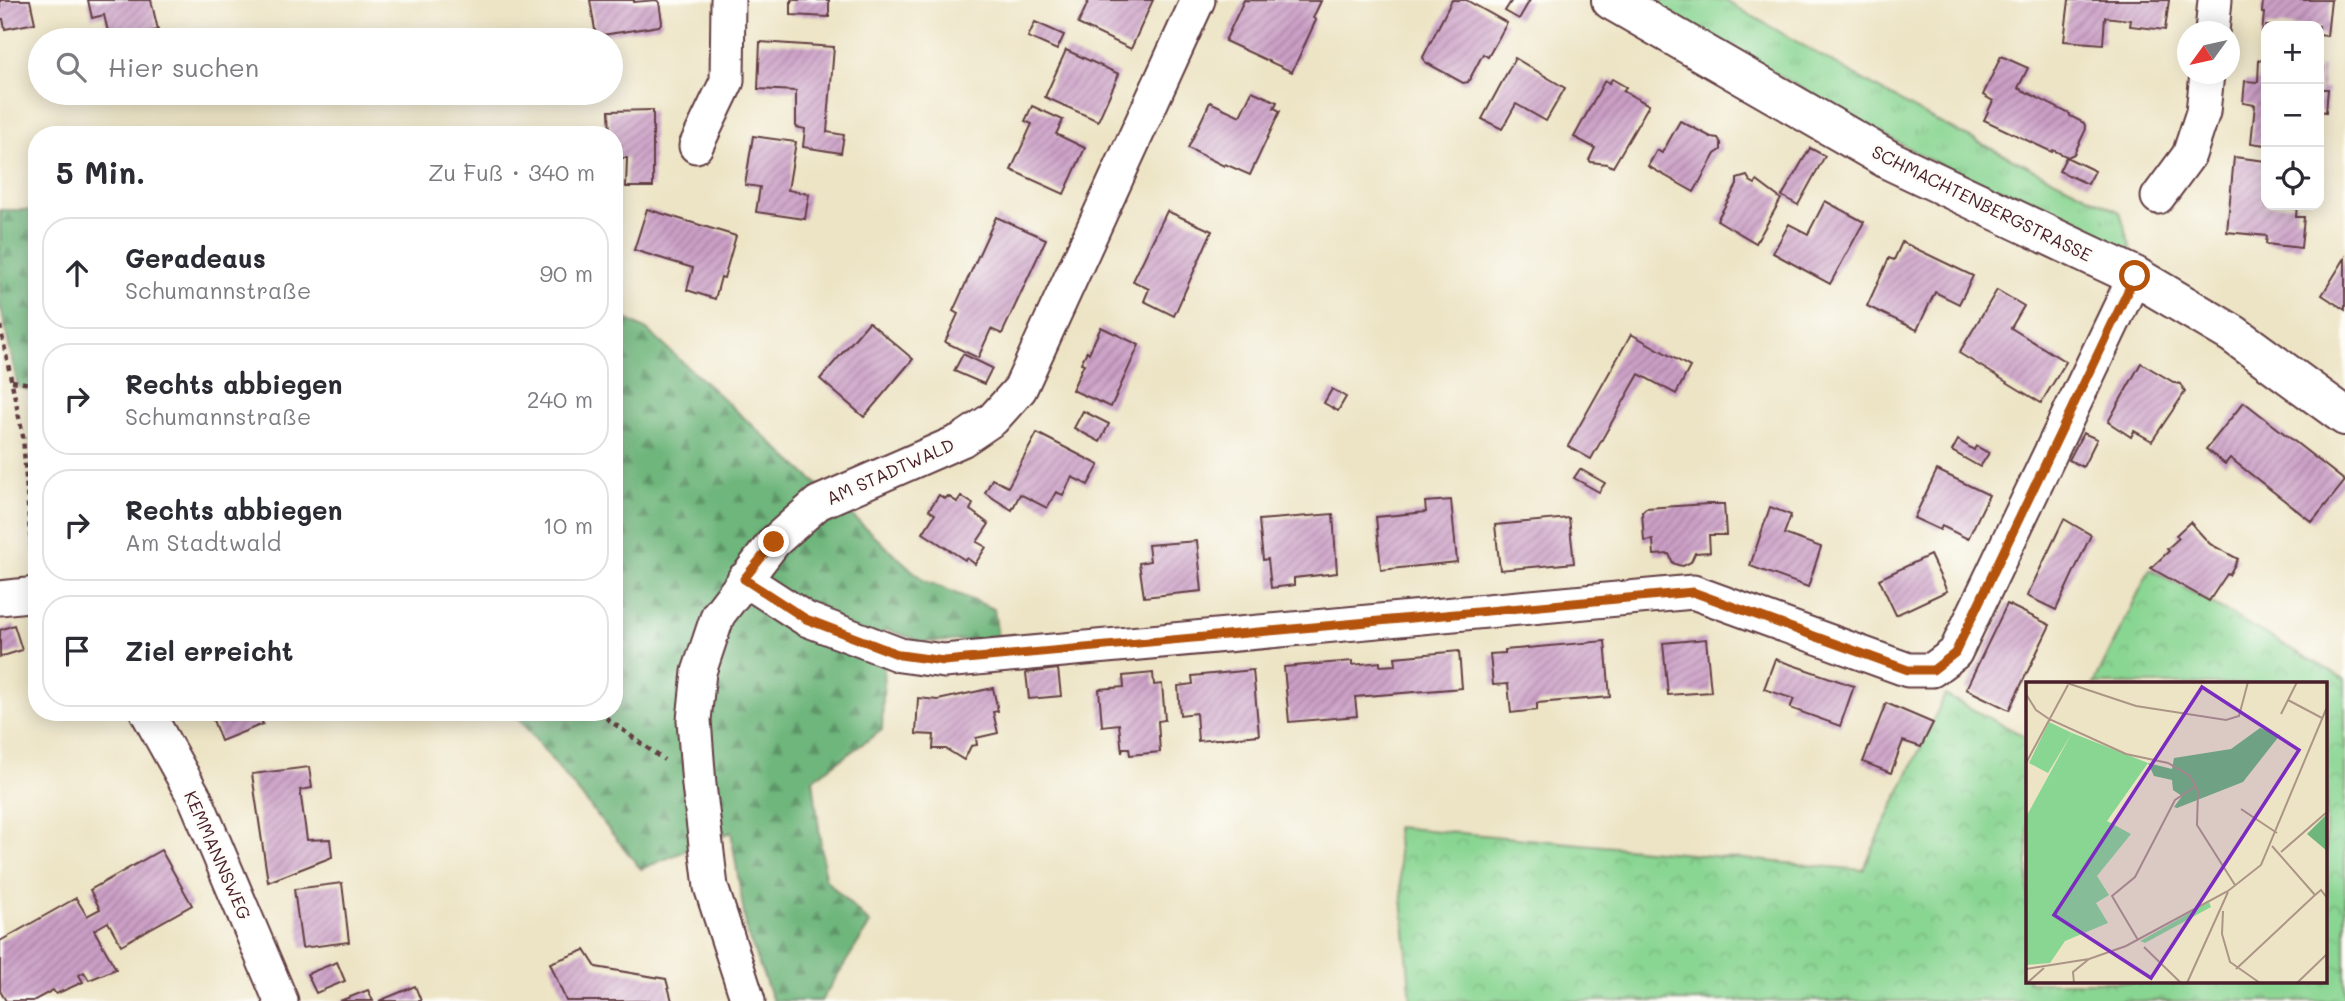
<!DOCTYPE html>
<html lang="de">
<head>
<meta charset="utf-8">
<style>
  body { margin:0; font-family:Mali,sans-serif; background:#f2f2f3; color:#2b2b33 }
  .controls { position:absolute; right:21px; top:21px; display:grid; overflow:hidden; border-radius:14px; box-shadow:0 4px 18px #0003 }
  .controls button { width:63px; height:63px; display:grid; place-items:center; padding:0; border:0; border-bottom:2px solid #e1e1e2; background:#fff; color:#2b2b33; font:35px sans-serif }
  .compass { position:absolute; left:2177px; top:21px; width:63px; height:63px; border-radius:50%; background:#fff; box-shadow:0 4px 18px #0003; rotate:237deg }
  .stop { position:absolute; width:21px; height:21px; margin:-16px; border:5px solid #b45309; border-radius:50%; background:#fff }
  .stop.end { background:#b45309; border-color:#fff; box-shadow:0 2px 7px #0008 }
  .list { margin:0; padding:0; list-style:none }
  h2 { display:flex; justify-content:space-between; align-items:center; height:91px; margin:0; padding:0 28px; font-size:30px }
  h2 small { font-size:23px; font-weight:400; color:#7c7c81 }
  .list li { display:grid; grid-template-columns:46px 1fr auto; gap:21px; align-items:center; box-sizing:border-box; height:112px; margin:0 14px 14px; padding:0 14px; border:2px solid #e1e1e2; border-radius:28px }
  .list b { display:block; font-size:26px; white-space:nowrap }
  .list p { margin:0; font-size:23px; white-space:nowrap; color:#7c7c81 }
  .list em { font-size:23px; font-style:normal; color:#7c7c81 }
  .icon { flex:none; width:38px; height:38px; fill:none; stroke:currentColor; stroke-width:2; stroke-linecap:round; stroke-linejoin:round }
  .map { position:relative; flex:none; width:2345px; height:1001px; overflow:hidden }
  .search { position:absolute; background:#fff; box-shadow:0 4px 18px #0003; left:28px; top:28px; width:595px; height:77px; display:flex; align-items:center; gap:18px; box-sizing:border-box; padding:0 24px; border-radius:38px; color:#7c7c81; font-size:26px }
  .panel { position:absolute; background:#fff; box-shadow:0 4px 18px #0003; left:28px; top:126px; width:595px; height:595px; border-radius:28px }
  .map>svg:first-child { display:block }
  .grass { fill:url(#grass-tufts); stroke:#6a7a5e; stroke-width:2 }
  .forest { fill:url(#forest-firs); stroke:#5c6a54; stroke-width:2 }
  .park { fill:url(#park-crowns); stroke:#6a7a5e; stroke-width:2 }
  .building { fill:url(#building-hatch) }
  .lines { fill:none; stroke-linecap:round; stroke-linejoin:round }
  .minor-casing { stroke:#623d42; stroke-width:37 }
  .tertiary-casing { stroke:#623d42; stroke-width:42 }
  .path { stroke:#623d42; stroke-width:4.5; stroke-dasharray:5 5; stroke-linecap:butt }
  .minor { stroke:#fff; stroke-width:33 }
  .tertiary { stroke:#fff; stroke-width:38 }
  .route { stroke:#b45309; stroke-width:9 }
  .labels { text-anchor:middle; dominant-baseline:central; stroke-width:5; stroke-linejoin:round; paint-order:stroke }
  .street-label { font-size:18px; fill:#4a1f2b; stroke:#fdfcf7 }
  .inset-road { fill:none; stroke:#ac9587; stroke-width:2 }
  .view { fill:#7b2cbf; fill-opacity:0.15; stroke:#7b2cbf; stroke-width:3.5 }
  .inset-edge { fill:none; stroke:#4a1f2b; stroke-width:3.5 }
</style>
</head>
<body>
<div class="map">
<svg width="2345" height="1001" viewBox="0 0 2345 1001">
  <defs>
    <pattern id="grass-tufts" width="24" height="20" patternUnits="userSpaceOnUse" patternTransform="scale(1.75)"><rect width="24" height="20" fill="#89d592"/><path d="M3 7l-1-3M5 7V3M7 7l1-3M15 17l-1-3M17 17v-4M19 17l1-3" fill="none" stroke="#78b67e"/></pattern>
    <pattern id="forest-firs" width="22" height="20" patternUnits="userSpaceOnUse" patternTransform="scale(1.75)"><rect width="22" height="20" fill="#6eb67c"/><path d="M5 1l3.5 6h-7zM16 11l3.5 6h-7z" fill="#5c9366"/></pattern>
    <pattern id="park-crowns" width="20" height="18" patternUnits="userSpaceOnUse" patternTransform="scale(1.75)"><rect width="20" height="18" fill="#89d592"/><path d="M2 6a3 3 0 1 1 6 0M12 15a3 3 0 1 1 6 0" fill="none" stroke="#78b67e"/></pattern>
    <pattern id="building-hatch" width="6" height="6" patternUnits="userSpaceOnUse" patternTransform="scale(1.75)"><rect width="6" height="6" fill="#cb9fc6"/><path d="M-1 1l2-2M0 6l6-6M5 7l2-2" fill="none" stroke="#a781a1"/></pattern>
  </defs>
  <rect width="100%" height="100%" fill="#fdfcf7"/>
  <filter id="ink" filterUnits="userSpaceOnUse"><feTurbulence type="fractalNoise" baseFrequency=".0143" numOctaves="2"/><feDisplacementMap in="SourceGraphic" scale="14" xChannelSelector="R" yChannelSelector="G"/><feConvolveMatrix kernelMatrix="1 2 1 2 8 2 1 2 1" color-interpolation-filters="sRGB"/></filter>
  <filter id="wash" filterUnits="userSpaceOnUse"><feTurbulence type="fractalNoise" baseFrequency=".00686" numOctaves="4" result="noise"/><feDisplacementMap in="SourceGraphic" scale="28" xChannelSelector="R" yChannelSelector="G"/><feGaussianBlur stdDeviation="1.57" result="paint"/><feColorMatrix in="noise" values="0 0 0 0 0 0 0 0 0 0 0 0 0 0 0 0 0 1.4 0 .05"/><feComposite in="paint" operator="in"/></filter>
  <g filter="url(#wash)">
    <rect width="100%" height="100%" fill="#ede4c5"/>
    <polygon class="grass" points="1644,0 1724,0 1930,118 2120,212 2133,256 1926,158"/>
    <g class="forest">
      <polygon points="0,210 37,210 37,392 18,387 0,304"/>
      <polygon points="614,313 647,330 923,580 994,609 998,639 923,642 885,629 882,730 813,779 825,879 870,924 821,1001 773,1001 747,933 731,832 641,869 513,712 614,712"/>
    </g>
    <polygon class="park" points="2150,569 2345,679 2345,1001 1411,1001 1396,827 1863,870 1945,695 2028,738 2028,982 2326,982 2326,684 2094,684"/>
    <g id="blocks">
      <g class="building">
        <polygon points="0,0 30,0 35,23 5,29 3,19 0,19"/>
        <polygon points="88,0 151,0 158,30 110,40 104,15 92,18"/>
        <polygon points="590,0 634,0 634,2 656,0 659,2 662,22 659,26 596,36"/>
        <polygon points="791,0 829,0 829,17 791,15"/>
        <polygon points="1089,0 1153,0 1131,49 1078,24"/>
        <polygon points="1244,0 1321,1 1313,18 1316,20 1292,72 1225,41"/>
        <polygon points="1452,0 1466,0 1507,23 1488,57 1483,54 1468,82 1463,83 1425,62 1423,57"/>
        <polygon points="1512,0 1530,0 1519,19 1505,11"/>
        <polygon points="2069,0 2169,0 2165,30 2130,26 2131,20 2105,17 2103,44 2064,41"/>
        <polygon points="2263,0 2331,0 2327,36 2319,35 2319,26 2266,26 2266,45 2261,45 2264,13 2262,13"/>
        <polygon points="1035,22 1064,35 1057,50 1028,37"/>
        <polygon points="760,42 834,47 827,132 844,135 841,153 803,147 805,129 796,127 796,91 758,89"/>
        <polygon points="1066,50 1119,74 1098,121 1045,97"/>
        <polygon points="2001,56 2028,68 2018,88 2070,114 2070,116 2084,123 2086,129 2074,154 2068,157 2053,150 2052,152 1984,120 1993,101 1983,95"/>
        <polygon points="1515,58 1565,88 1546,121 1516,104 1502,129 1482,119"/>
        <polygon points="2259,60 2266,61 2266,145 2251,143 2255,105 2243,103 2245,81 2258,82"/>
        <polygon points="2319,66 2324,67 2322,89 2328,89 2326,112 2319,111"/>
        <polygon points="1612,79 1626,87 1623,91 1649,105 1613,167 1607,164 1591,162 1589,160 1595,148 1574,137 1605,80 1609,83"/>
        <polygon points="1252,91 1277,102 1274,108 1280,111 1250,175 1225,164 1224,166 1188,148 1210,102 1240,116"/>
        <polygon points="1032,106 1063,120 1056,134 1085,148 1064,194 1011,170 1032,124 1025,121"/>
        <polygon points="653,110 653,187 626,187 627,158 614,158 614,135 610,135 609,111"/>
        <polygon points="1680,121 1711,137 1718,138 1721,143 1721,150 1715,154 1694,192 1648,166 1657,150 1662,153"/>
        <polygon points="753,136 796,142 788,190 809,194 805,219 756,212 760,187 745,185"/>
        <polygon points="1810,148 1825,156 1798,205 1782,196"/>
        <polygon points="2066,157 2095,171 2088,184 2059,171"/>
        <polygon points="2234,157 2266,161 2266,205 2297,205 2296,217 2304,217 2301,248 2266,244 2267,236 2227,232"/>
        <polygon points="1747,176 1750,181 1755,184 1757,181 1781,199 1756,243 1717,220 1737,185 1737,179"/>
        <polygon points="1825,201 1864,222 1830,284 1773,253 1789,224 1808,234"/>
        <polygon points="647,209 736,236 724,278 721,277 715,299 687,290 693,268 634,250"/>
        <polygon points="1167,211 1212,231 1174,316 1144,301 1149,289 1133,281"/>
        <polygon points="996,217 1046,239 1002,334 991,329 978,358 945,342 958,314 953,311"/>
        <polygon points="1902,242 1973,276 1959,304 1935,292 1917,330 1867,306 1889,258 1894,260"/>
        <polygon points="2345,258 2345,310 2322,295"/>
        <polygon points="1997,290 2024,306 2011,328 2066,362 2041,403 1959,353"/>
        <polygon points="869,322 913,359 864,417 820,379"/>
        <polygon points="1101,327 1139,345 1111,407 1072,390 1084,364 1081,363 1087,351 1089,353"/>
        <polygon points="1631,334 1690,367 1676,394 1639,374 1591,459 1568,446"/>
        <polygon points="963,354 992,368 984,384 954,371"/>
        <polygon points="2141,363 2175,383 2181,384 2185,392 2152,441 2134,431 2131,437 2108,422"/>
        <polygon points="1332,389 1346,397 1338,411 1324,403"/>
        <polygon points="2244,402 2345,481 2312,522 2230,458 2225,464 2206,449"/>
        <polygon points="1083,411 1109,424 1100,442 1074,428"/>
        <polygon points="1037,433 1099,465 1088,485 1072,477 1063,495 1056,492 1047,508 1020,494 1012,510 985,493 992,479 1008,487"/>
        <polygon points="2083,433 2097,439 2083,467 2069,460"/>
        <polygon points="1958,440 1974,450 1976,446 1989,453 1980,467 1952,451"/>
        <polygon points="1580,469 1605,483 1599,492 1574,478"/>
        <polygon points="1937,470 1989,495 1968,539 1942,526 1940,530 1914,518"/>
        <polygon points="939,495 945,499 948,496 957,502 961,496 973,504 970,510 989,524 977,542 986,547 975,564 967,558 965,560 923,533 935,514 929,510"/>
        <polygon points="1451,500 1457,562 1381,570 1376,517 1426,512 1425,502"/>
        <polygon points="1708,504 1724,504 1726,535 1709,535 1710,552 1695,553 1691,562 1683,566 1678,565 1673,563 1669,554 1654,555 1653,540 1644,541 1642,512 1646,508"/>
        <polygon points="1770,507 1791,515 1784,534 1821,547 1808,587 1750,566"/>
        <polygon points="1333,514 1337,573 1294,578 1294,585 1271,588 1268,559 1263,560 1259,520"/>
        <polygon points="1569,518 1574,563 1500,570 1495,525"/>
        <polygon points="2064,519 2091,535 2056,610 2027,596"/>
        <polygon points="2190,522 2210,544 2238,559 2229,575 2227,574 2209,601 2151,568 2169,551 2167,549 2179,538 2176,535"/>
        <polygon points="1197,541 1202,591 1144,597 1139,563 1150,561 1148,545"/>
        <polygon points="1930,555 1947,591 1896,615 1879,579"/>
        <polygon points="2007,604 2050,625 2009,710 1966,689"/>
        <polygon points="14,625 22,650 0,657 0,630"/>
        <polygon points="1706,639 1711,692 1668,695 1663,643"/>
        <polygon points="1605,641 1610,697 1537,703 1537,710 1511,713 1508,684 1493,685 1490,654 1505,653 1505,650"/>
        <polygon points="1459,651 1462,688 1355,697 1357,716 1289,722 1284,667 1352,661 1352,665 1380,662 1380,666 1396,665 1395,657"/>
        <polygon points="1775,659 1854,686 1840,726 1790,708 1794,699 1764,689"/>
        <polygon points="1058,669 1061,696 1029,699 1026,673"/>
        <polygon points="1253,670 1259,735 1198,741 1196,713 1180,715 1178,686 1193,684 1192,676"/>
        <polygon points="1153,673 1154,685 1162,684 1165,720 1158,721 1160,752 1130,755 1129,748 1123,748 1122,753 1119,724 1102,726 1099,689 1124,687 1123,676"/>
        <polygon points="993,688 998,711 993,712 998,733 976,738 977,745 971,746 964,760 946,749 933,749 934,735 916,734 918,698 938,700"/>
        <polygon points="1886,703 1933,723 1921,747 1903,741 1891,773 1863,762"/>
        <polygon points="210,712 258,712 263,724 221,741"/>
        <polygon points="309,767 312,788 300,790 307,840 330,839 332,857 268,882 252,774"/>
        <polygon points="161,850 192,905 121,945 108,922 94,930 116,969 89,980 84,972 79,975 83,982 56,994 53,990 33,1001 6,1001 0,991 0,941 76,898 87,916 100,909 90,890"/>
        <polygon points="342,883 349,942 302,948 294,889"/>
        <polygon points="585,950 596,967 666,979 672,1001 566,1001 550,963"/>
        <polygon points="337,962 345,981 316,993 307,974"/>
        <polygon points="415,986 421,1001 379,1001"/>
        <polygon points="368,990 373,1001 340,1001"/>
      </g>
    </g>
  </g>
  <g filter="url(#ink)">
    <use href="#blocks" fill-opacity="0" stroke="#623d42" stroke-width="2"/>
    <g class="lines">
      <g class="minor-casing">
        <g id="minor">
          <polyline points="2212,32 2215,0"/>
          <polyline points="696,146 727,81 728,0"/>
          <polyline points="2158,197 2189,155 2203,112 2207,74"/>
          <polyline points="744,579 806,619 900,655 944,661 1693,592 1908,670 1932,670 1955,653 2135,276"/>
          <polyline points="0,598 37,594"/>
          <polyline points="147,712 196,800 281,1001"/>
          <polyline points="748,1001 711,887 699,785 694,720 699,672 718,615 774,542 818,503 962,440 993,419 1020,389 1198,0"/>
        </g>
      </g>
      <g class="tertiary-casing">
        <polyline id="tertiary" points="1611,0 1889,160 2135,276 2233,334 2345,416"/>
      </g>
      <g class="path">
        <polyline points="0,326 23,436 32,560"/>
        <polyline points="12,381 37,385"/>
        <polyline points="598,712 664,760"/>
      </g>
      <use href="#minor" class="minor"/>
      <use href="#tertiary" class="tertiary"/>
    </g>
  </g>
  <g class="lines" filter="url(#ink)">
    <polyline class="route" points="774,542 744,579 806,619 900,655 944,661 1693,592 1908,670 1933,670 1955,653 2135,276"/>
  </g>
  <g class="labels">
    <g class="street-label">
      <text transform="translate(1982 203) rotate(26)">SCHMACHTENBERGSTRASSE</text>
      <text transform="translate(890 471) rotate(-24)">AM STADTWALD</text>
      <text transform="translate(218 855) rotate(66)">KEMMANNSWEG</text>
    </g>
  </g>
  <g transform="translate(2026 682)">
    <rect width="301" height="301" fill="#ede4c5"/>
    <path d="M23 40 46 51 22 91 3 81ZM183 220 185 225 119 261 114 259Z" fill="#89d592"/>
    <path d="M234 46 254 53 217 100 151 126 148 125 156 114 147 108 146 98 128 94 122 81 146 87 148 76 205 67ZM301 132V169L281 152Z" fill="#6eb67c"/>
    <path d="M46 51 122 81 81 139 105 152 71 194 83 213 70 221 82 241 39 259 24 281 0 283V135Z" fill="#89d592"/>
    <path class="inset-road" d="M38 0 110 24 200 38 213 34 222 0M0 12 10 28 23 37 100 72 142 81 164 94 172 109 171 143 209 203M262 18 296 36M255 32 271 0M0 81 42 3M215 127 251 151M246 164 289 213 295 208 301 216M255 170 301 130M197 229 196 252 204 280 234 301M112 258 86 214 109 195 149 118 170 104M118 265 155 301M0 287 63 277 100 264 202 209 235 183 301 25M210 287 289 213M1 301 18 286M48 301 47 290 63 277M161 301 202 210M271 301 301 272"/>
    <path class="view" d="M176 5 273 68 125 296 28 233Z"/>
    <rect width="301" height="301" class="inset-edge"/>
  </g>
</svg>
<div class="controls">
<button>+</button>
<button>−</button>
<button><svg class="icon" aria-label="locate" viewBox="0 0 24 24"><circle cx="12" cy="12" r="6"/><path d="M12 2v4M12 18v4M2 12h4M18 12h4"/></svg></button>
</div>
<svg class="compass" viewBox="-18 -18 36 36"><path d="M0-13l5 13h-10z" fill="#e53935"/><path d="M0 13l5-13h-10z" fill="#7c7c81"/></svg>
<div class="stop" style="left:2135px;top:276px"></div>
<div class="stop end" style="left:774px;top:542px"></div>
<div class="search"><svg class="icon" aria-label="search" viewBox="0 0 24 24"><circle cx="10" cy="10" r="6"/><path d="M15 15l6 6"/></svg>Hier suchen</div>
<section class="panel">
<h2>5 Min.<small>Zu Fuß · 340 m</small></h2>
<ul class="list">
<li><svg class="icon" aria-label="ahead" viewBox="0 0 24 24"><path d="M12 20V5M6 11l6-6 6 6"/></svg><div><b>Geradeaus</b><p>Schumannstraße</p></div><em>90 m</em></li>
<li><svg class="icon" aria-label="right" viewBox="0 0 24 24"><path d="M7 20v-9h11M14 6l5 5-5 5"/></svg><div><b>Rechts abbiegen</b><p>Schumannstraße</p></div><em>240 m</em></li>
<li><svg class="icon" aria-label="right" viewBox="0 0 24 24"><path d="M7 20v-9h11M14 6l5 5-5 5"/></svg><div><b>Rechts abbiegen</b><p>Am Stadtwald</p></div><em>10 m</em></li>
<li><svg class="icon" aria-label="arrive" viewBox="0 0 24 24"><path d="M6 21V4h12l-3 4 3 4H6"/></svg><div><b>Ziel erreicht</b></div></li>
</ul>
</section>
</div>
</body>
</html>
